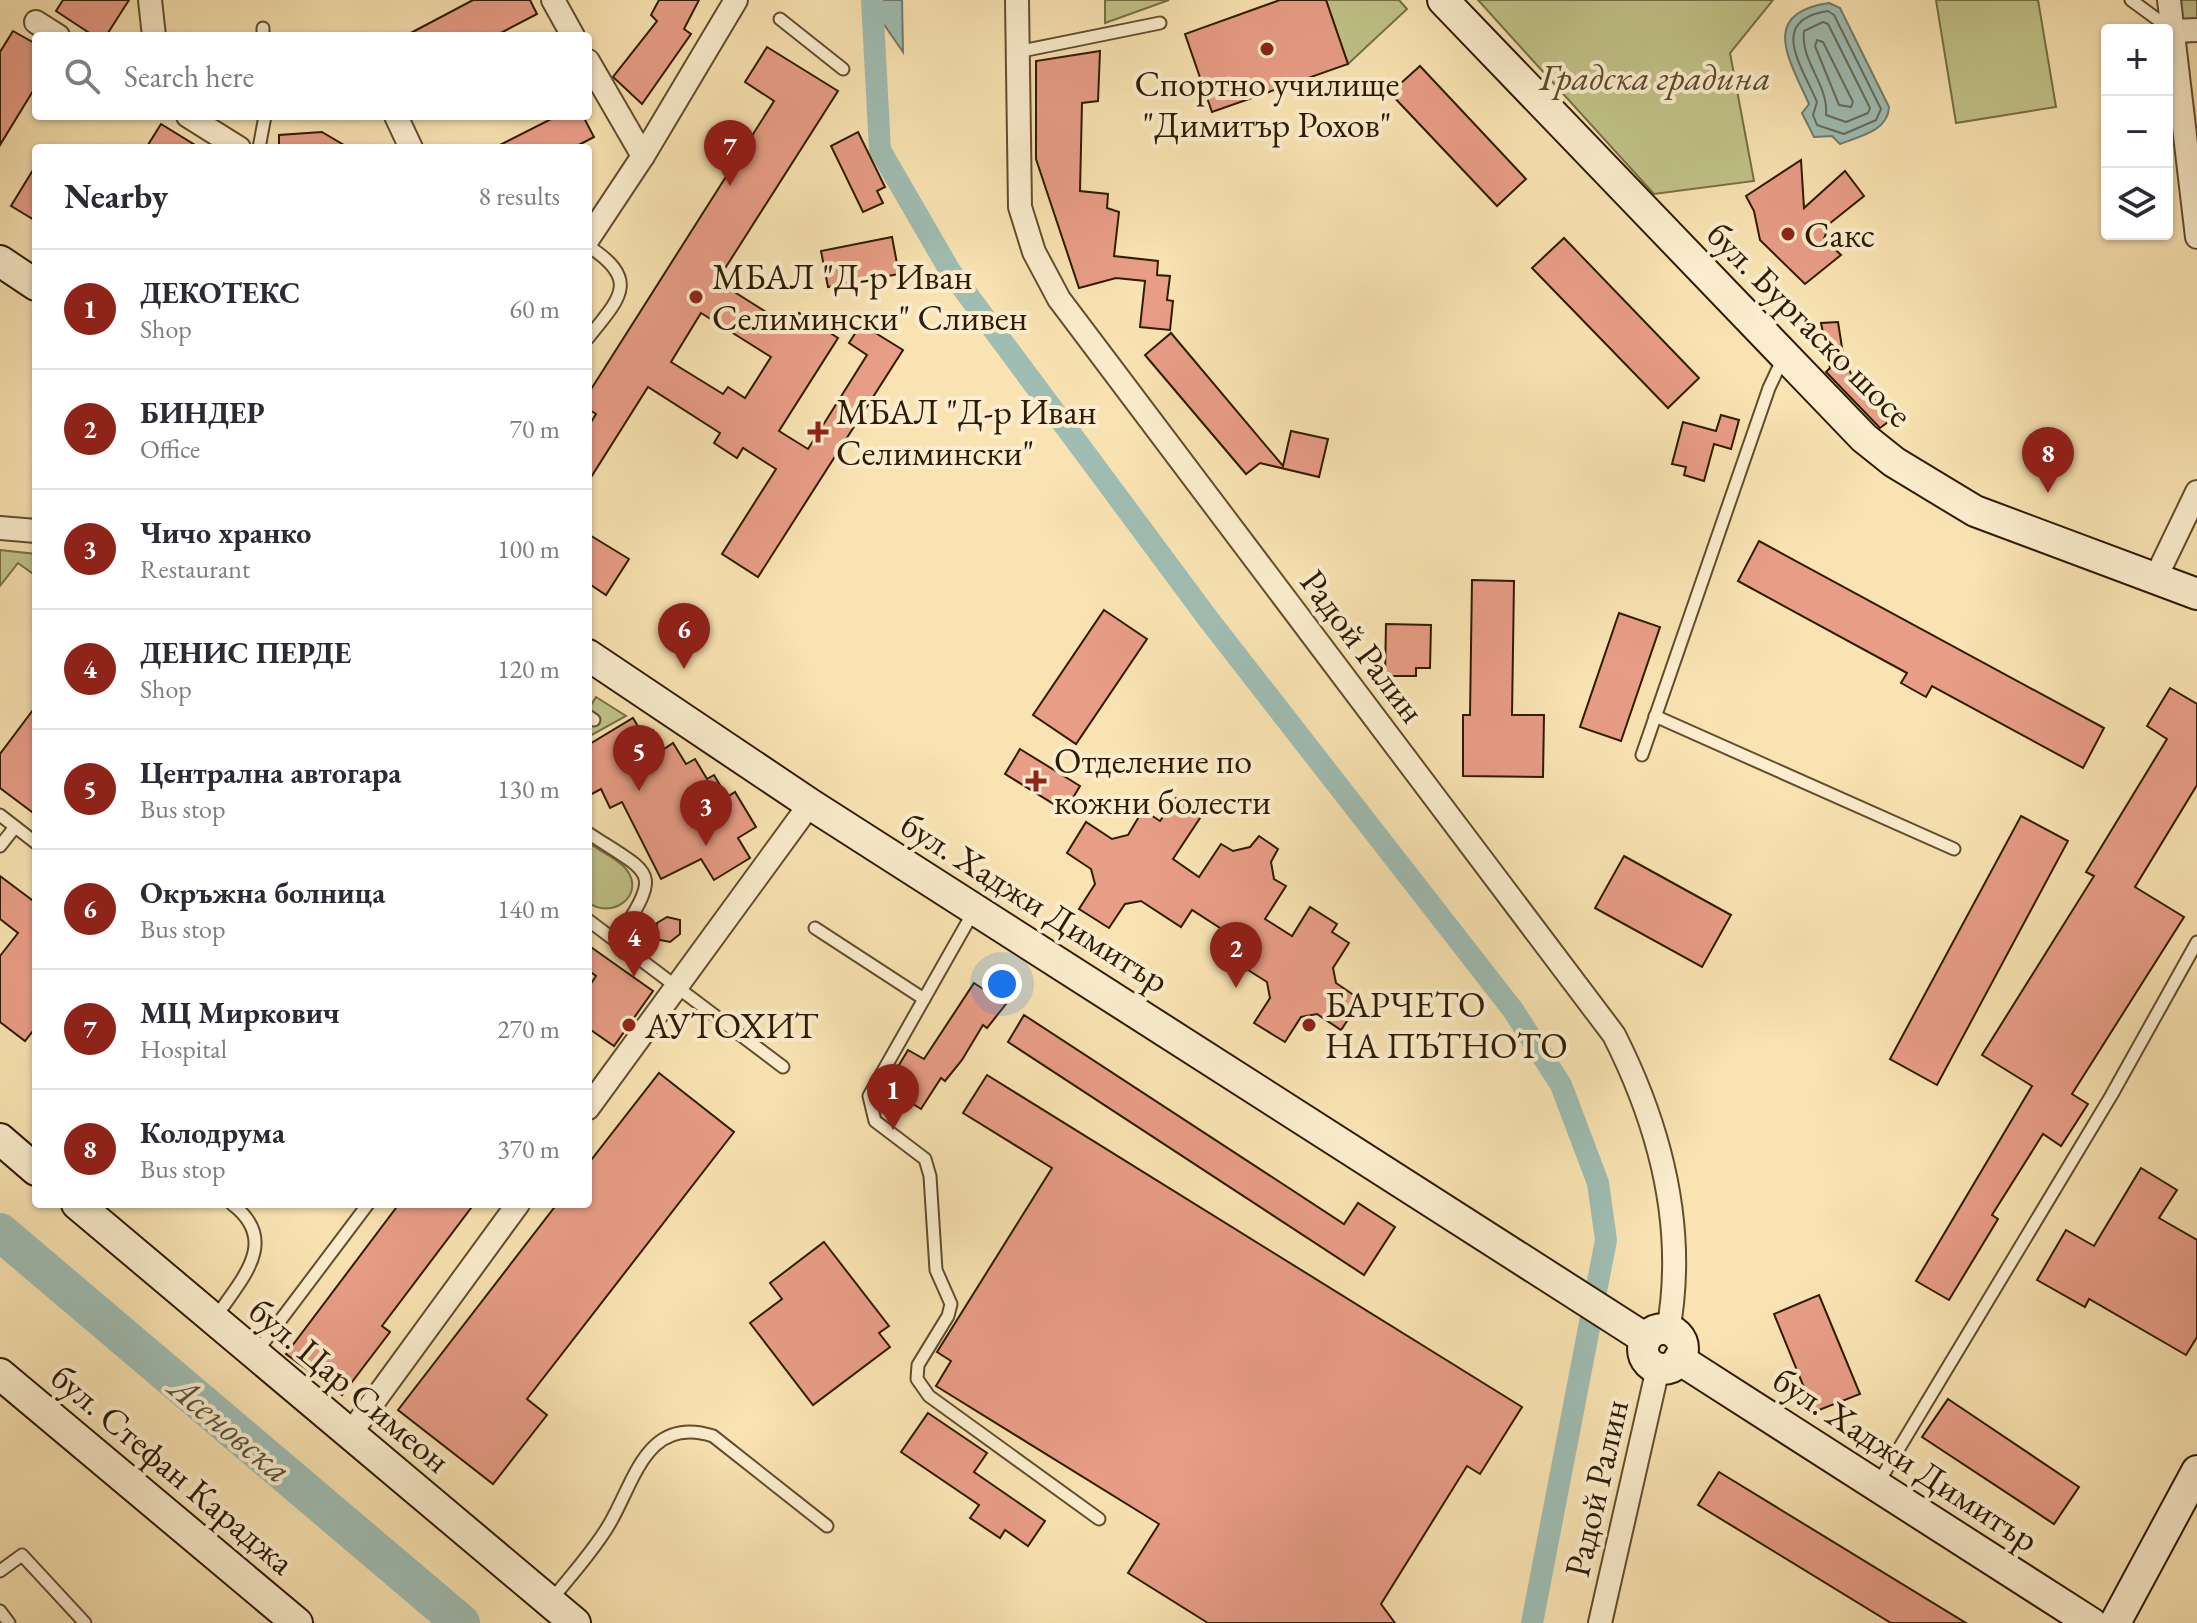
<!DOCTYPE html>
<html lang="en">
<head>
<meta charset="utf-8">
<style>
  body { margin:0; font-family:"EB Garamond",serif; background:#f7f7f7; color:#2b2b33 }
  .controls { position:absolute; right:24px; top:24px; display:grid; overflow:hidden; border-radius:8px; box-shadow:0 2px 6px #0004 }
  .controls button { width:72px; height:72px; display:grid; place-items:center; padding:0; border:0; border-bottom:2px solid #e1e1e2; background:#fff; color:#2b2b33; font:40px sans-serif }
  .you { position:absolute; left:1002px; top:984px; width:28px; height:28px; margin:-20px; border:6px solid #fff; border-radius:50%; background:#1a73e8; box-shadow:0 0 0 12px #1a73e833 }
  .badge { display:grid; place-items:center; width:52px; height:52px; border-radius:50%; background:#8f2418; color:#fff; font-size:26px; font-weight:700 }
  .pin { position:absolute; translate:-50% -66px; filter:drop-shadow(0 2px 4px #0008) }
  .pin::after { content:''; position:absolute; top:42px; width:28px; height:24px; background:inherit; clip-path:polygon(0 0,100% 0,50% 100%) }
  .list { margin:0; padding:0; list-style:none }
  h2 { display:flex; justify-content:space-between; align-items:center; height:104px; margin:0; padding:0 32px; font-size:34px }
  h2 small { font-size:26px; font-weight:400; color:#7c7c81 }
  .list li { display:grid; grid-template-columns:52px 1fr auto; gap:24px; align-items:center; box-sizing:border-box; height:120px; padding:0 32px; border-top:2px solid #e1e1e2 }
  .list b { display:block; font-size:30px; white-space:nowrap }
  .list p { margin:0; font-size:26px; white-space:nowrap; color:#7c7c81 }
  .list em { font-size:26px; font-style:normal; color:#7c7c81 }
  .icon { flex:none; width:44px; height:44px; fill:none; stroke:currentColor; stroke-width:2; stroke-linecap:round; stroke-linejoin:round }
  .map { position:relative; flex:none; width:2197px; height:1623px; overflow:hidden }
  .search { position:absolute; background:#fff; box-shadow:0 2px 6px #0004; left:32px; top:32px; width:560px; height:88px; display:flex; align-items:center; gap:20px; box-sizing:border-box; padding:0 28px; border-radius:8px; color:#7c7c81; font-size:30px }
  .panel { position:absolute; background:#fff; box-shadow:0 2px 6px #0004; left:32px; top:144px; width:560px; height:1064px; border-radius:8px }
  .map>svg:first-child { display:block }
  .green { fill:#c1c389; stroke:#786f46; stroke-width:2 }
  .water { fill:#9fbdb3; stroke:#727c6c; stroke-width:2 }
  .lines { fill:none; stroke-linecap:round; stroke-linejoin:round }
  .shore { stroke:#676c5a; stroke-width:2 }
  .canal { stroke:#9fbdb3; stroke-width:22 }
  .river { stroke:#9fbdb3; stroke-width:38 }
  .building { fill:#e89d86; stroke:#2f1b02; stroke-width:2; fill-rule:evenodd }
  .lane-casing { stroke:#624d2e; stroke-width:15 }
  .street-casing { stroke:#624d2e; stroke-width:26 }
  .secondary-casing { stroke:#2f1b02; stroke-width:34 }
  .lane { stroke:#fbedcd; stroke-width:11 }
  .street { stroke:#fbedcd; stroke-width:22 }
  .secondary { stroke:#fbedcd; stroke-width:30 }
  .poi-dot { fill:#8f2418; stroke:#fbedcd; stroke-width:3 }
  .labels { text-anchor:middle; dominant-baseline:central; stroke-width:8; stroke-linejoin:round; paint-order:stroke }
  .park-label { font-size:36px; font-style:italic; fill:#5b4d2a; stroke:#fbedcd }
  .poi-label { font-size:36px; fill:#2f1b02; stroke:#fbedcd; text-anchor:start }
  .street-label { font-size:36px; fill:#2f1b02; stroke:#fbedcd }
  .water-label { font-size:38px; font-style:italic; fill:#565440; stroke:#fbedcd }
</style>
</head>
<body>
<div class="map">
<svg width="2197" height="1623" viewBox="0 0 2197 1623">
  <rect width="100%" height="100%" fill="#f9e3b2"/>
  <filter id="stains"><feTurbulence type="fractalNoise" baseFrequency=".0025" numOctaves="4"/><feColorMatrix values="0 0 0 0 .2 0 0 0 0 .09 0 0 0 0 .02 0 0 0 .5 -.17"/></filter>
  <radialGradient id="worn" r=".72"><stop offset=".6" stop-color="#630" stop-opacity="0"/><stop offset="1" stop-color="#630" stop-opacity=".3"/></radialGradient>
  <g class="green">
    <polygon points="1105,0 1169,0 1105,23"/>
    <polygon points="1326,0 1399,0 1407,9 1348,64"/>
    <polygon points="1478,0 1773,0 1730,53 1754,181 1654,194"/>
    <polygon points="1936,0 2038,0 2056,107 1956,123"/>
    <polygon points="2169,0 2197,0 2197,30 2173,31"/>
    <polygon points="0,550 36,554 36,576 18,563 0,586"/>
    <polygon points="596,697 626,716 588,737 588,710"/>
    <path d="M588 843C600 851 617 858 626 869 647 895 611 921 588 902Z"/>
  </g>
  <g class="water">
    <polygon points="867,0 902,0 903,52"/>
    <path d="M1829 3 1840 8 1889 107C1888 131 1860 136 1840 144L1832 136 1814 137 1802 113 1809 104C1790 61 1758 13 1829 3Z"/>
  </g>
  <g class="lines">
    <g class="shore">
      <path d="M1828 11 1834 15 1881 109 1876 120 1844 134 1817 125 1813 115 1817 102C1802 66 1767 20 1828 11Z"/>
      <path d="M1823 22 1828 24 1870 108 1868 113 1846 122 1826 115C1829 85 1800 61 1804 31Z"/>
      <polygon points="1817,40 1823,42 1853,102 1851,107 1839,105 1815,46"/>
    </g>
    <polyline class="canal" points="872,0 880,150 950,271 1209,620 1513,1010 1561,1085 1598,1183 1606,1240 1532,1623"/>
    <polyline class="river" points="0,1232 461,1623"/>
  </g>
  <g class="building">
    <polygon points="63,0 129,0 106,36 94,36 56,11"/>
    <polygon points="473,0 530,0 537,14 495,36 405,36"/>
    <polygon points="659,0 699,0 684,29 691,34 642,104 613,77 657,21 651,15"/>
    <polygon points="1280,0 1326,0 1348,64 1212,112 1185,34"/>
    <polygon points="13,31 36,44 36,86 0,145 0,52"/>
    <path d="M767 47 838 91 717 281 790 327 799 313 838 338 779 431 808 449 867 355 849 343 861 324 903 350 758 577 722 554 776 469 743 448 737 458 714 443 720 433 648 387 588 482V427L596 414 588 409V394L774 101 745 82ZM701 313 771 357 745 398 728 387 723 394 671 362Z"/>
    <polygon points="1100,51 1098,101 1082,103 1080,191 1108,194 1107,208 1119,212 1114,256 1158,261 1157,275 1170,276 1167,300 1173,301 1170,330 1140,327 1145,281 1116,278 1079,288 1036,159 1036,61"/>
    <polygon points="1420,66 1526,179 1497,206 1390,93"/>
    <polygon points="557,116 583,116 594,137 573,148 494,148"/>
    <polygon points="161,124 200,148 146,148"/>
    <polygon points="322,132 349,148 279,148 279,135"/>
    <polygon points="858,132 885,187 877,191 883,203 863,212 831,146"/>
    <polygon points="1801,160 1804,208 1845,171 1864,196 1829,224 1824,239 1841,255 1805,284 1760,240 1754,211 1746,196"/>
    <polygon points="36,165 36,221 11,206"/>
    <polygon points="892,237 899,274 828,287 821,251"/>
    <polygon points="1564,238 1699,378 1668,408 1532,268"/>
    <polygon points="1838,322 1843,354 1851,374 1878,403 1876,406 1888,422 1880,428 1826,372 1830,368 1821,323"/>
    <polygon points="1171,333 1283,466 1291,431 1328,439 1319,477 1260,463 1246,474 1145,355"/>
    <polygon points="1721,415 1739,420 1731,449 1714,444 1704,481 1684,475 1686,467 1672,464 1683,422 1716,431"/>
    <polygon points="588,534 629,559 606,595 588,583"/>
    <polygon points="1759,541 2104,728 2083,768 1932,686 1926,697 1901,683 1907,673 1738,581"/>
    <polygon points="1472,580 1514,581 1512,715 1544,715 1543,777 1463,776 1463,715 1470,715"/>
    <polygon points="1104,610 1147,639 1076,744 1033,715"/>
    <polygon points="1619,613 1660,627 1621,741 1580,727"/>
    <polygon points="1386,624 1431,625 1430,668 1416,668 1416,676 1385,676"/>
    <polygon points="2170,688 2197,704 2197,785 2135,887 2184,917 2072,1094 2088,1104 2061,1146 2043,1134 1992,1215 1998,1219 1949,1300 1916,1281 2032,1086 1982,1055 2094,876 2086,872 2167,739 2147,726"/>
    <polygon points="36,706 36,815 0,788 0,754"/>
    <polygon points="633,718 643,735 653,730 664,749 673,743 686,764 695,759 707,779 714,775 727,797 735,792 756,827 738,838 750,858 714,880 701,859 661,879 622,802 610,808 601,789 588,796 588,745"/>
    <polygon points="1020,749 1080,786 1065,811 1005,774"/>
    <polygon points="1176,798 1202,815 1173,859 1199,877 1221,844 1233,851 1250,847 1259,836 1278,849 1271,862 1274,879 1286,886 1265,919 1292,936 1310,907 1337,924 1332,932 1349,943 1333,968 1336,983 1361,1000 1341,1030 1317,1014 1301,1017 1285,1042 1254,1023 1270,998 1267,982 1226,956 1237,939 1192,910 1181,927 1141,901 1125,904 1109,928 1079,909 1095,884 1091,869 1067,853 1086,822 1112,839 1128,835 1143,810 1160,821"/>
    <polygon points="2021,816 2068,841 1937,1085 1890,1059"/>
    <polygon points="1624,856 1731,915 1702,967 1595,908"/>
    <polygon points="0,876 36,903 36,1027 25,1041 0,1022 0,956 18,933 0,919"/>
    <polygon points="667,917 680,920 680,934 670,942 655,939 657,923"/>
    <polygon points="588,945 653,991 614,1046 588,1028 588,988 596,976 588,970"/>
    <polygon points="974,983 1006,1004 987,1028 983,1025 962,1060 945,1081 941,1078 921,1109 905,1099 913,1087 893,1075 908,1050 924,1059"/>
    <polygon points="1024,1015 1344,1224 1358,1203 1395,1227 1364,1275 1008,1042"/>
    <polygon points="659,1073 734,1132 527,1399 547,1415 493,1484 398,1410 557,1204 588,1204 588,1164"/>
    <polygon points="987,1075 1522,1407 1480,1474 1467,1466 1381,1604 1395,1623 1208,1623 1128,1573 1159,1524 936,1386 951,1361 937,1352 1052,1168 963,1113"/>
    <polygon points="2141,1168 2177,1190 2159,1218 2197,1240 2197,1337 2186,1355 2089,1299 2085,1307 2037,1280 2066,1230 2094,1246"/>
    <polygon points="399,1204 474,1204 382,1326 390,1332 342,1395 286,1354"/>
    <polygon points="824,1242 889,1326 879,1333 890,1347 813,1405 750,1323 782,1299 770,1283"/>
    <polygon points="1819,1295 1860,1394 1814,1412 1774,1314"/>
    <polygon points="1948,1399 2079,1487 2054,1524 1922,1437"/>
    <polygon points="928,1413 987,1453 974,1472 1045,1521 1028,1546 1005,1530 1000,1538 970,1518 979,1505 901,1452"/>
    <polygon points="1719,1472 1966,1623 1891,1623 1698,1505"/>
  </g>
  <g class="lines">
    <g class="lane-casing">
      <g id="lane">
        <polyline points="2131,0 2172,30"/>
        <polyline points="780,19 843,69"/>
        <polyline points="263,28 263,36"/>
        <polyline points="1017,52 1160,23"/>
        <polyline points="259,148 265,116"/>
        <path d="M588 246C641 280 620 298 588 338"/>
        <polyline points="588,716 594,720"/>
        <polyline points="1655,716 1954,849"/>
        <polyline points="1642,755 1769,388 1784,356"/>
        <polyline points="0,815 36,843"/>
        <path d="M588 833C655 877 662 869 617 940"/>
        <polyline points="0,846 15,827"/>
        <polyline points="975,909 869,1096 875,1121 925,1159 930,1176 936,1270 951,1304 948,1316 918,1365 917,1379 929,1396 1099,1519"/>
        <polyline points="588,920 783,1067"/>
        <polyline points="815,928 924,999"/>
        <path d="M214 1320C239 1281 282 1242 232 1204"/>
        <polyline points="255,1354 368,1204"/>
        <polyline points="1877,1485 2111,1096 2197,942"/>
        <polyline points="0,1571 22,1555 85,1623"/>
        <path d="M550 1602C570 1576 594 1551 610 1523 635 1480 647 1415 713 1436L827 1526"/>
        <polyline points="0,1611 9,1623"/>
      </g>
    </g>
    <g class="street-casing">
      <g id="street">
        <polyline points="150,0 154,36"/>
        <polyline points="553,0 573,36"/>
        <path d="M1017 0 1020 207 1034 252 1059 299 1614 1035C1661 1128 1687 1227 1668 1331"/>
        <polyline points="2169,0 2197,237"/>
        <polyline points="36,22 58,36"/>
        <polyline points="2173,31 2197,30"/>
        <polyline points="588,61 643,156"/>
        <polyline points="188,116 239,148"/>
        <polyline points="396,116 411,148"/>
        <polyline points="588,239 643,156 736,0"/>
        <polyline points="0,528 36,531"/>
        <polyline points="2156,577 2197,492"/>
        <polyline points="588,1108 810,804"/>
        <polyline points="350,1434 518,1204"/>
        <polyline points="1600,1623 1658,1368"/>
      </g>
    </g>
    <g class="secondary-casing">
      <g id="secondary">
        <polyline points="1443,0 1864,438 1894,462 1975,511 2197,594"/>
        <polyline points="0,261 36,285"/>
        <polyline points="588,655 810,804 1646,1339"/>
        <polyline points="0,1139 36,1170"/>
        <polyline points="77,1204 575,1623"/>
        <circle cx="1663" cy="1349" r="20"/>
        <polyline points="1679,1359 2091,1623"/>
        <polyline points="0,1374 297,1623"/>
        <polyline points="2115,1623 2197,1471"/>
      </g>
    </g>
    <use href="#lane" class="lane"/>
    <use href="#street" class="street"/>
    <use href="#secondary" class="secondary"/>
  </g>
  <g class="poi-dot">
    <circle cx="1267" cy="49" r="8"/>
    <circle cx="1788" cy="234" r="8"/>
    <circle cx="696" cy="297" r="8"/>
    <path d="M814 420h8v8h8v8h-8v8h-8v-8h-8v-8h8z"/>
    <path d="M1032 769h8v8h8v8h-8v8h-8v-8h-8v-8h8z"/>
    <circle cx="629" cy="1025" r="8"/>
    <circle cx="1309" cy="1025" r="8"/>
  </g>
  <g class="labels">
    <g class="park-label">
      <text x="1655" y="77">Градска градина</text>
    </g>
    <g class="poi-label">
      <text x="1267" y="83" text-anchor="middle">Спортно училище<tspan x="1267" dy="41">"Димитър Рохов"</tspan></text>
      <text x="1804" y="234">Сакс</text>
      <text x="712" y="276">МБАЛ "Д-р Иван<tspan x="712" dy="41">Селимински" Сливен</tspan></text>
      <text x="836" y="411">МБАЛ "Д-р Иван<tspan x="836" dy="41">Селимински"</tspan></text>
      <text x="1054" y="760">Отделение по<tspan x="1054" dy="41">кожни болести</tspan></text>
      <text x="1325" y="1004">БАРЧЕТО<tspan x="1325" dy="41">НА ПЪТНОТО</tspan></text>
      <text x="645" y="1025">АУТОХИТ</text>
    </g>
    <g class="street-label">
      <text transform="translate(1810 324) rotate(45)">бул. Бургаско шосе</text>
      <text transform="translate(1363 646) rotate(53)">Радой Ралин</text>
      <text transform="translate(1035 902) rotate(32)">бул. Хаджи Димитър</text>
      <text transform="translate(350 1385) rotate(40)">бул. Цар Симеон</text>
      <text transform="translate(1906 1459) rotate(33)">бул. Хаджи Димитър</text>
      <text transform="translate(173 1469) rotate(40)">бул. Стефан Караджа</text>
      <text transform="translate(1596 1488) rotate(-77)">Радой Ралин</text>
    </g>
    <g class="water-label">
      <text transform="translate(231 1428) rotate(40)">Асеновска</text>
    </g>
  </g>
  <rect width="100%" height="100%" filter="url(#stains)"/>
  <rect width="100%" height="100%" fill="url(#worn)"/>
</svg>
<div class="controls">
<button>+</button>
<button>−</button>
<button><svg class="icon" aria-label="layers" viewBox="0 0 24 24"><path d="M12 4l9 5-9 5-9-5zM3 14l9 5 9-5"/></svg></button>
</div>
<div class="you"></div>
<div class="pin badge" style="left:893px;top:1130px">1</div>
<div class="pin badge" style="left:1236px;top:988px">2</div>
<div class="pin badge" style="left:706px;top:846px">3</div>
<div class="pin badge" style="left:634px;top:977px">4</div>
<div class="pin badge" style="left:639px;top:791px">5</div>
<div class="pin badge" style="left:684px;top:669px">6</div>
<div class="pin badge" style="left:730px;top:186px">7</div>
<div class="pin badge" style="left:2048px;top:493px">8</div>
<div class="search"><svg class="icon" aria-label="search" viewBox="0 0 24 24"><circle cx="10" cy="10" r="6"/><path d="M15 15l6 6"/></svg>Search here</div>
<section class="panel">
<h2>Nearby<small>8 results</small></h2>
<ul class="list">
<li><span class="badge">1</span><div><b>ДЕКОТЕКС</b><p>Shop</p></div><em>60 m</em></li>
<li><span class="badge">2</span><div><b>БИНДЕР</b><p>Office</p></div><em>70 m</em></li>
<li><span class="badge">3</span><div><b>Чичо хранко</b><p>Restaurant</p></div><em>100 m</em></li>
<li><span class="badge">4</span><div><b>ДЕНИС ПЕРДЕ</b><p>Shop</p></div><em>120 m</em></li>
<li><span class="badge">5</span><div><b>Централна автогара</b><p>Bus stop</p></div><em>130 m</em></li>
<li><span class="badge">6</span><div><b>Окръжна болница</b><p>Bus stop</p></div><em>140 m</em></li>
<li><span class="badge">7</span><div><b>МЦ Миркович</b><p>Hospital</p></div><em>270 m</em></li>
<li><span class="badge">8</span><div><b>Колодрума</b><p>Bus stop</p></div><em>370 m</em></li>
</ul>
</section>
</div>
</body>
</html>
